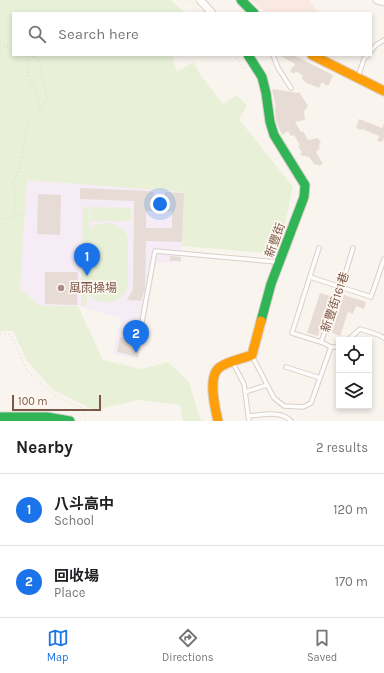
<!DOCTYPE html>
<html lang="en">
<head>
<meta charset="utf-8">
<style>
  body { margin:0; font-family:Karla,"Noto Sans TC",sans-serif; background:#f2f2f2; color:#202124 }
  .controls { position:absolute; right:12px; bottom:12px; display:grid; overflow:hidden; border-radius:0px; box-shadow:0 2px 6px #0003 }
  .controls button { width:36px; height:36px; display:grid; place-items:center; padding:0; border:0; border-bottom:1px solid #e0e0e0; background:#fff; color:#202124; font:20px sans-serif }
  .scale { position:absolute; left:12px; bottom:10px; width:89px; box-sizing:border-box; padding-left:4px; border:2px solid #7c584a; border-top:0; font-size:11px; line-height:14px; white-space:nowrap; color:#7c584a; -webkit-text-stroke:3px #fff9f2; paint-order:stroke }
  .you { position:absolute; left:160px; top:204px; width:14px; height:14px; margin:-10px; border:3px solid #fff; border-radius:50%; background:#1a73e8; box-shadow:0 0 0 6px #1a73e833 }
  .badge { display:grid; place-items:center; width:26px; height:26px; border-radius:50%; background:#1a73e8; color:#fff; font-size:13px; font-weight:700 }
  .pin { position:absolute; translate:-50% -33px; filter:drop-shadow(0 1px 2px #0008) }
  .pin::after { content:''; position:absolute; top:21px; width:14px; height:12px; background:inherit; clip-path:polygon(0 0,100% 0,50% 100%) }
  .list { margin:0; padding:0; list-style:none }
  h2 { display:flex; justify-content:space-between; align-items:center; height:52px; margin:0; padding:0 16px; font-size:17px }
  h2 small { font-size:13px; font-weight:400; color:#757577 }
  .list li { display:grid; grid-template-columns:26px 1fr auto; gap:12px; align-items:center; box-sizing:border-box; height:72px; padding:0 16px; border-top:1px solid #e0e0e0 }
  .list b { display:block; font-size:15px; white-space:nowrap }
  .list p { margin:0; font-size:13px; white-space:nowrap; color:#757577 }
  .list em { font-size:13px; font-style:normal; color:#757577 }
  .icon { flex:none; width:22px; height:22px; fill:none; stroke:currentColor; stroke-width:2; stroke-linecap:round; stroke-linejoin:round }
  .map { position:relative; flex:none; width:384px; height:421px; overflow:hidden }
  .search { position:absolute; background:#fff; box-shadow:0 2px 6px #0003; left:12px; right:12px; top:12px; height:44px; display:flex; align-items:center; gap:10px; box-sizing:border-box; padding:0 14px; border-radius:0px; color:#757577; font-size:15px }
  .sheet { height:196px; background:#fff }
  nav { display:flex; justify-content:space-around; align-items:center; box-sizing:border-box; height:56px; border-top:1px solid #e0e0e0; background:#fff; font-size:11px; color:#757577 }
  nav a { display:grid; justify-items:center; gap:2px }
  nav .on { color:#1a73e8 }
  .map>svg:first-child { display:block }
  .commercial { fill:#fae8e2 }
  .education { fill:#f6ecf5 }
  .green { fill:#e8f1d8 }
  .building { fill:#e7dcd5; fill-rule:evenodd }
  .lines { fill:none; stroke-linecap:round; stroke-linejoin:round }
  .lane-casing { stroke:#d8cfca; stroke-width:5.5 }
  .street-casing { stroke:#d8cfca; stroke-width:9 }
  .fast-casing { stroke:#dad0ca; stroke-width:11 }
  .slow-casing { stroke:#dad0ca; stroke-width:11 }
  .path { stroke:#ddd2ce; stroke-width:1; stroke-dasharray:1 3; stroke-linecap:butt }
  .lane { stroke:#fefdfc; stroke-width:3.5 }
  .street { stroke:#fefdfc; stroke-width:7 }
  .fast { stroke:#30b455; stroke-width:9 }
  .slow { stroke:#ff9f0a; stroke-width:9 }
  .poi-dot { fill:#a88f83; stroke:#fff9f2; stroke-width:1.5 }
  .labels { text-anchor:middle; dominant-baseline:central; stroke-width:3; stroke-linejoin:round; paint-order:stroke }
  .street-label { font-size:12px; fill:#7c584a; stroke:#fff9f2 }
  .poi-label { font-size:12px; fill:#7c584a; stroke:#fff9f2; text-anchor:start }
</style>
</head>
<body>
<div class="map">
<svg width="384" height="421" viewBox="0 0 384 421">
  <rect width="100%" height="100%" fill="#faf4ee"/>
  <polygon class="commercial" points="252,0 309,0 319,13 266,13"/>
  <polygon class="education" points="27,180 185,192 181,262 156,263 138,359 113,354 121,318 78,306 40,306 20,289"/>
  <g class="green">
    <polygon points="0,0 171,0 185,13 13,13 13,55 172,55 177,72 193,62 202,77 223,104 237,95 247,106 239,119 293,187 281,243 276,254 182,246 184,192 27,180 20,289 40,306 78,306 103,360 141,369 168,362 189,382 200,419 203,421 183,421 180,405 139,400 94,410 53,390 27,361 13,331 0,331"/>
    <path d="M83 207H89V229C101 219 123 221 128 237V286C122 306 101 306 87 295V306H81Z"/>
    <polygon points="91,207 131,208 131,221 90,221"/>
  </g>
  <g class="building">
    <polygon points="279,55 293,55 333,75 329,85 326,85 322,82 319,88 307,83 302,79 303,76 296,71 294,74 290,71 295,64"/>
    <polygon points="273,89 297,93 299,92 308,106 304,111 305,120 295,122 301,132 303,131 308,140 318,138 321,143 319,144 320,146 318,147 320,148 316,152 323,164 318,166 317,164 315,165 309,157 300,155 302,152 298,146 300,145 294,135 291,136 288,131 282,135 276,121 275,107 276,107 272,90"/>
    <polygon points="359,119 382,128 384,124 384,138 382,142 377,141 379,136 362,129 361,130 356,128"/>
    <path d="M80 188 147 191 154 192 153 199H165V192L184 193 182 242 146 241 145 289 141 301 127 300 133 289 134 201 80 199ZM146 211 172 212V228H146Z"/>
    <polygon points="38,194 61,195 60,235 37,234"/>
    <polygon points="170,256 181,257 181,261 170,261"/>
    <polygon points="45,272 78,272 77,305 45,304"/>
    <polygon points="320,293 330,296 318,336 307,333"/>
    <polygon points="344,295 366,302 364,309 356,306 353,314 348,312 340,336 332,333"/>
    <polygon points="120,337 135,340 134,350 136,352 139,351 138,357 117,352"/>
  </g>
  <g class="lines">
    <g class="lane-casing">
      <g id="lane">
        <polyline points="371,51 376,45 384,40"/>
        <polyline points="273,55 278,68 291,88"/>
        <polyline points="358,77 364,59 368,55"/>
        <polyline points="319,248 292,333 321,342"/>
        <polyline points="310,277 371,297 384,259"/>
        <polyline points="348,340 360,329 379,335 384,338"/>
        <polyline points="331,347 339,347"/>
        <polyline points="137,349 155,251 277,262"/>
        <polyline points="252,356 274,398 284,406 303,407 311,403 331,347 321,342 341,288 353,248"/>
        <polyline points="233,363 244,384 249,421"/>
        <polyline points="286,367 320,378"/>
        <polyline points="245,392 267,385"/>
        <path d="M248 416C261 415 282 410 291 421"/>
      </g>
    </g>
    <g class="street-casing">
      <g id="street">
        <polyline points="200,0 212,13"/>
        <polyline points="377,0 384,2"/>
      </g>
    </g>
    <g class="fast-casing">
      <g id="fast">
        <polyline points="241,0 254,13"/>
        <polyline points="248,55 262,77 266,93 270,122 274,135 305,185 304,197 271,284 261,321"/>
        <polyline points="0,417 47,417 70,421"/>
      </g>
    </g>
    <g class="slow-casing">
      <g id="slow">
        <polyline points="312,55 384,91"/>
        <path d="M218 421C215 408 207 376 220 367 229 361 241 359 252 355L261 321"/>
      </g>
    </g>
    <g class="path">
      <polyline points="189,0 201,13"/>
      <polyline points="0,42 13,50"/>
      <polyline points="0,55 5,45"/>
      <polyline points="234,55 245,69 247,69"/>
      <polyline points="27,56 28,73 41,109"/>
      <polyline points="16,212 19,216 25,216"/>
      <path d="M0 219 12 218C17 209 14 200 15 189L12 184C16 176 21 167 22 158 24 146 23 136 28 124 31 117 42 108 47 100L44 81 38 58 26 55"/>
      <polyline points="0,334 10,334 28,372 58,398 84,409 86,421"/>
    </g>
    <use href="#lane" class="lane"/>
    <use href="#street" class="street"/>
    <use href="#fast" class="fast"/>
    <use href="#slow" class="slow"/>
  </g>
  <circle class="poi-dot" cx="61" cy="288" r="4"/>
  <g class="labels">
    <g class="street-label">
      <text transform="translate(275 240) rotate(-70)">新豐街</text>
      <text transform="translate(335 302) rotate(-71)">新豐街161巷</text>
    </g>
    <g class="poi-label">
      <text x="69" y="288">風雨操場</text>
    </g>
  </g>
</svg>
<div class="controls">
<button><svg class="icon" aria-label="locate" viewBox="0 0 24 24"><circle cx="12" cy="12" r="6"/><path d="M12 2v4M12 18v4M2 12h4M18 12h4"/></svg></button>
<button><svg class="icon" aria-label="layers" viewBox="0 0 24 24"><path d="M12 4l9 5-9 5-9-5zM3 14l9 5 9-5"/></svg></button>
</div>
<div class="scale">100 m</div>
<div class="you"></div>
<div class="pin badge" style="left:87px;top:276px">1</div>
<div class="pin badge" style="left:136px;top:353px">2</div>
<div class="search"><svg class="icon" aria-label="search" viewBox="0 0 24 24"><circle cx="10" cy="10" r="6"/><path d="M15 15l6 6"/></svg>Search here</div>
</div>
<section class="sheet">
<h2>Nearby<small>2 results</small></h2>
<ul class="list">
<li><span class="badge">1</span><div><b>八斗高中</b><p>School</p></div><em>120 m</em></li>
<li><span class="badge">2</span><div><b>回收場</b><p>Place</p></div><em>170 m</em></li>
</ul>
</section>
<nav>
<a class="on"><svg class="icon" aria-label="map" viewBox="0 0 24 24"><path d="M3 6l6-2 6 2 6-2v14l-6 2-6-2-6 2zM9 4v14M15 6v14"/></svg>Map</a>
<a><svg class="icon" aria-label="directions" viewBox="0 0 24 24"><path d="M12 3l9 9-9 9-9-9zM9 14v-3h6M13 9l2 2-2 2"/></svg>Directions</a>
<a><svg class="icon" aria-label="saved" viewBox="0 0 24 24"><path d="M7 4h10v16l-5-4-5 4z"/></svg>Saved</a>
</nav>
</body>
</html>
